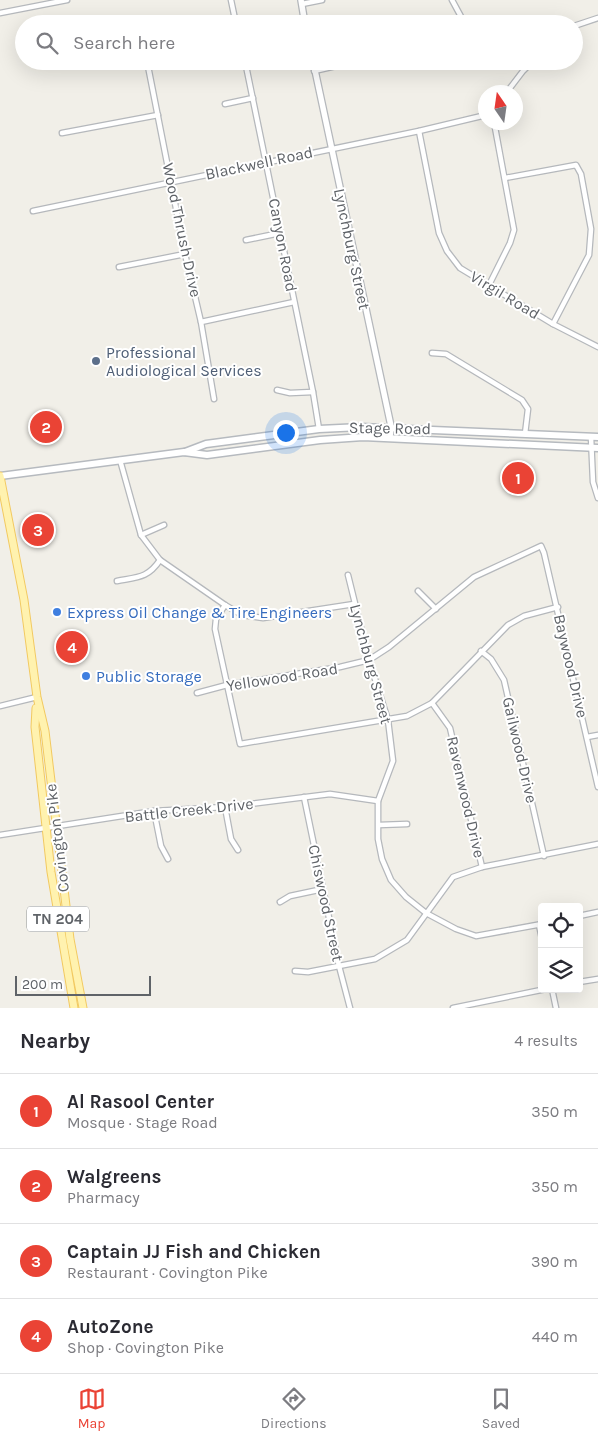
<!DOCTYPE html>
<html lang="en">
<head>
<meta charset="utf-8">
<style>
  body { margin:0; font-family:Karla,sans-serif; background:#f2f2f3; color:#2b2b33 }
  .controls { position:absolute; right:15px; bottom:15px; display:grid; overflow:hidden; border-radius:5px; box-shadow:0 5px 20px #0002 }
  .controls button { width:45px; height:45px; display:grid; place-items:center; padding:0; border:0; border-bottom:1px solid #e1e1e2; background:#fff; color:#2b2b33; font:25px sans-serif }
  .compass { position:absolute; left:478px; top:85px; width:45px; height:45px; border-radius:50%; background:#fff; box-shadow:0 5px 20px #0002; rotate:347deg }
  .scale { position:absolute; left:15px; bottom:12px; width:136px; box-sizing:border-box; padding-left:5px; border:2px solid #5f6368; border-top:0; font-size:14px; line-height:18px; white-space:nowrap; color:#5f6368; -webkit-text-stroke:4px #fff; paint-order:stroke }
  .you { position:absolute; left:285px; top:432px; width:18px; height:18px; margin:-12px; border:4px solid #fff; border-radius:50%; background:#1a73e8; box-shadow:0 0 0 8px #1a73e833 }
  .badge { display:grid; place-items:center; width:32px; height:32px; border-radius:50%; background:#ea4335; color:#fff; font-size:16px; font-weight:700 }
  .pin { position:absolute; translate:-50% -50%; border:2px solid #fff; box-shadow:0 1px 5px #0006 }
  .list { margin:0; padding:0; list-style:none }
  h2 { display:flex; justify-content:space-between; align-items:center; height:65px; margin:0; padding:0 20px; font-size:21px }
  h2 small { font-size:16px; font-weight:400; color:#7c7c81 }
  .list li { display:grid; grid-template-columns:32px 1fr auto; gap:15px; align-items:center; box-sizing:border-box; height:75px; padding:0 20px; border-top:1px solid #e1e1e2 }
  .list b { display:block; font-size:19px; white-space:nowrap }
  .list p { margin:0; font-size:16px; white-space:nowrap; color:#7c7c81 }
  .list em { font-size:16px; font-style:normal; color:#7c7c81 }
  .icon { flex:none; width:28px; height:28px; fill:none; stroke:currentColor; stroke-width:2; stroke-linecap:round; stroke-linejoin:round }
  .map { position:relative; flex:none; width:598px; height:1008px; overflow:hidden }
  .search { position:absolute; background:#fff; box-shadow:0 5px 20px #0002; left:15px; right:15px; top:15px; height:55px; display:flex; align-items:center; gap:12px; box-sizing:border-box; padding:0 18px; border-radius:28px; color:#7c7c81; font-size:19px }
  .sheet { height:365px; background:#fff }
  nav { display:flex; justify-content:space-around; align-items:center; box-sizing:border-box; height:70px; border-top:1px solid #e1e1e2; background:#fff; font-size:14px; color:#7c7c81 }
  nav a { display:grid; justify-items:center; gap:2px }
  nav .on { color:#ea4335 }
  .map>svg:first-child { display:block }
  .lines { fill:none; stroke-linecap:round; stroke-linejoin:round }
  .minor-casing { stroke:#b5b8bc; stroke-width:7 }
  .tertiary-casing { stroke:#b5b8bc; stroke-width:8 }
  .secondary-casing { stroke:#b6babf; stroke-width:9 }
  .primary-casing { stroke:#f2c960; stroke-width:9 }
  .minor { stroke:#fff; stroke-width:4.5 }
  .tertiary { stroke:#fff; stroke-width:5.5 }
  .secondary { stroke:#fff; stroke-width:6 }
  .primary { stroke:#fff2af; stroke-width:7 }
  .service-dot { fill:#5c6f8a; stroke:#fff; stroke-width:2 }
  .shop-dot { fill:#3f7fe0; stroke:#fff; stroke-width:2 }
  .labels { text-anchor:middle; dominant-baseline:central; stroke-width:4; stroke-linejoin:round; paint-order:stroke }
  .shield { fill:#fff; stroke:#8f9295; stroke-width:1 }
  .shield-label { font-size:15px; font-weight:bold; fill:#5f6368 }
  .street-label { font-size:16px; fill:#5f6368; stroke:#fff }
  .service-label { font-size:16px; fill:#4e5e75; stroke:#fff; text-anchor:start }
  .shop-label { font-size:16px; fill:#366cbe; stroke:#fff; text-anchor:start }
</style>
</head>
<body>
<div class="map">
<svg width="598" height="1008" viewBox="0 0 598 1008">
  <rect width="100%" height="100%" fill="#f1efe8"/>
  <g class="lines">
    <g class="minor-casing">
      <g id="minor">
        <polyline points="231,0 236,24"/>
        <polyline points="452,0 465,24"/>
        <polyline points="302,4 322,0"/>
        <polyline points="0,13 67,0"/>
        <polyline points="574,26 598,18"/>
        <polyline points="147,61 185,254 201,322 214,399"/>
        <polyline points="245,61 313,392 319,429"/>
        <polyline points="314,71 358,61"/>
        <polyline points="507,92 523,71 533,61"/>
        <polyline points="225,104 253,98"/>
        <polyline points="419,131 439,233 447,251 460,268 553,324 598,347"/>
        <polyline points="62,133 158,115"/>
        <polyline points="505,178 576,165 581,174 591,229 589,255 553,324"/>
        <polyline points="33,211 419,131 486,115"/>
        <polyline points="246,240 280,233"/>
        <polyline points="119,267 185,254"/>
        <polyline points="489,285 510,243 514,230 494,122"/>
        <polyline points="201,322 294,302"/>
        <polyline points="432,353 446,354 522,400 528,409 525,434"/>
        <polyline points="277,390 290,393 313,392"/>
        <polyline points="591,437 593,482 598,498"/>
        <polyline points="120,460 141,535 160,560 225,605 242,615 263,618 354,604"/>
        <polyline points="141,535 164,525"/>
        <polyline points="348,575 369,660 388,720 393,761 378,801 378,839 382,859 391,880 406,897 426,913 456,929 476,936 542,924"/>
        <path d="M117 581C138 577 148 578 160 560"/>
        <polyline points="418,591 436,609"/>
        <polyline points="225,605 216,619 215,629 240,744 407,716 432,703 508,625 524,616 558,607"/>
        <polyline points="481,651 491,659 504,680 544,856"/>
        <polyline points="197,693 227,685 340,667 369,660 389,647 474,577 541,546 544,553 598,787"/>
        <polyline points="432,703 450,728 482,867"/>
        <polyline points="0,706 37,697"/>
        <polyline points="587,737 598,735"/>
        <polyline points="304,797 339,966 350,1008"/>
        <polyline points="225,807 231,839 238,850"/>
        <polyline points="154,811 161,846 168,859"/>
        <polyline points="379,825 407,824"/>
        <polyline points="0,835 154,811 225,807 330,794 378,801"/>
        <polyline points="280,902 290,896 323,889"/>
        <polyline points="579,916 598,912"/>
        <polyline points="539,925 542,939"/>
        <polyline points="295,971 308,972 375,959 407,940 453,877 482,867 598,844"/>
        <polyline points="579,982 598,979"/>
        <polyline points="552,989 556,1008"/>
        <polyline points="453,1008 546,989"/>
      </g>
    </g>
    <g class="tertiary-casing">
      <g id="tertiary">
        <polyline points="301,0 305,24"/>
        <polyline points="313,61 391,426 390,437"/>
      </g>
    </g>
    <g class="secondary-casing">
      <g id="secondary">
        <polyline points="185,452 206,444 319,429 361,427 598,437"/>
        <polyline points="0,476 184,452 207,455 320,440 363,437 598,448"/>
      </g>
    </g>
    <g class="primary-casing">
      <g id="primary">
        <polyline points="0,476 24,600 37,697 45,731 70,939 83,1008"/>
        <polyline points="36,708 35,727 51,872 74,1008"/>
      </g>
    </g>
    <use href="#minor" class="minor"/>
    <use href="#tertiary" class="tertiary"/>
    <use href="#secondary" class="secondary"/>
    <use href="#primary" class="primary"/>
  </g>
  <circle class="service-dot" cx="96" cy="361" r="5"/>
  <g class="shop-dot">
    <circle cx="57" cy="612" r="5"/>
    <circle cx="86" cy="676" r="5"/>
  </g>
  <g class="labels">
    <rect class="shield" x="27" y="906.5" width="62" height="25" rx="4"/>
    <g class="shield-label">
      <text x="58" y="919">TN 204</text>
    </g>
    <g class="street-label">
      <text transform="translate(259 163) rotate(-12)">Blackwell Road</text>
      <text transform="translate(182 230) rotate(78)">Wood Thrush Drive</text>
      <text transform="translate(283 245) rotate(79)">Canyon Road</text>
      <text transform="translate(352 249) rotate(78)">Lynchburg Street</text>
      <text transform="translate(505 295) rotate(31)">Virgil Road</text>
      <text transform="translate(390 428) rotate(1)">Stage Road</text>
      <text transform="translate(371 664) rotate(75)">Lynchburg Street</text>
      <text transform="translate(571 666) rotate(77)">Baywood Drive</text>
      <text transform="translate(282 677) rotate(-9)">Yellowood Road</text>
      <text transform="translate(520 750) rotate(77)">Gailwood Drive</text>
      <text transform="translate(466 797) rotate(77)">Ravenwood Drive</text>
      <text transform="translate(189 810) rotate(-6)">Battle Creek Drive</text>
      <text transform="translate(57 838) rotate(-97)">Covington Pike</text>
      <text transform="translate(326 903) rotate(78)">Chiswood Street</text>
    </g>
    <g class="service-label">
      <text x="106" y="352">Professional<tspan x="106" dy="18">Audiological Services</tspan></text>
    </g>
    <g class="shop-label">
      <text x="67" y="612">Express Oil Change &amp; Tire Engineers</text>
      <text x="96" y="676">Public Storage</text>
    </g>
  </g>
</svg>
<div class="controls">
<button><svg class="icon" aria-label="locate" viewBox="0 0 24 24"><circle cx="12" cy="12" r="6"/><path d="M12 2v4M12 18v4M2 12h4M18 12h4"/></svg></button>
<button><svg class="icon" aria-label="layers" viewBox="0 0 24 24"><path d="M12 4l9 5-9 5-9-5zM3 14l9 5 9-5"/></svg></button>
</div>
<svg class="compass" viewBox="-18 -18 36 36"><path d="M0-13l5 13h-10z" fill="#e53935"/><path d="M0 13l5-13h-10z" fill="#7c7c81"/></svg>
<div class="scale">200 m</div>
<div class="you"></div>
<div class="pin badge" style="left:518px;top:478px">1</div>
<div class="pin badge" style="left:46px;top:427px">2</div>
<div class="pin badge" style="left:38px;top:530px">3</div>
<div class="pin badge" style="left:72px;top:647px">4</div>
<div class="search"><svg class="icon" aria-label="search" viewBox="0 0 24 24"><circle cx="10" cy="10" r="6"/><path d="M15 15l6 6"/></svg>Search here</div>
</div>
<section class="sheet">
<h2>Nearby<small>4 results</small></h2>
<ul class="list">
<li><span class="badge">1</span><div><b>Al Rasool Center</b><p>Mosque · Stage Road</p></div><em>350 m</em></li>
<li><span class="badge">2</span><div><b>Walgreens</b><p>Pharmacy</p></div><em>350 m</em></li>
<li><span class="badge">3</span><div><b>Captain JJ Fish and Chicken</b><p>Restaurant · Covington Pike</p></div><em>390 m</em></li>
<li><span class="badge">4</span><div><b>AutoZone</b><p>Shop · Covington Pike</p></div><em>440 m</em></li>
</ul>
</section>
<nav>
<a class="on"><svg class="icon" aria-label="map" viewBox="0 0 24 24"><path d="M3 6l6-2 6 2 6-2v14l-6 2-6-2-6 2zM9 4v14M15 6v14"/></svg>Map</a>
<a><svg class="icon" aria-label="directions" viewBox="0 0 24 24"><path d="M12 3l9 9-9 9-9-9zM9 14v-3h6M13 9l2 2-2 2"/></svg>Directions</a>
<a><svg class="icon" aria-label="saved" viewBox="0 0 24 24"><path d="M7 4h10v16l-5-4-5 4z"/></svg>Saved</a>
</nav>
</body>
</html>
